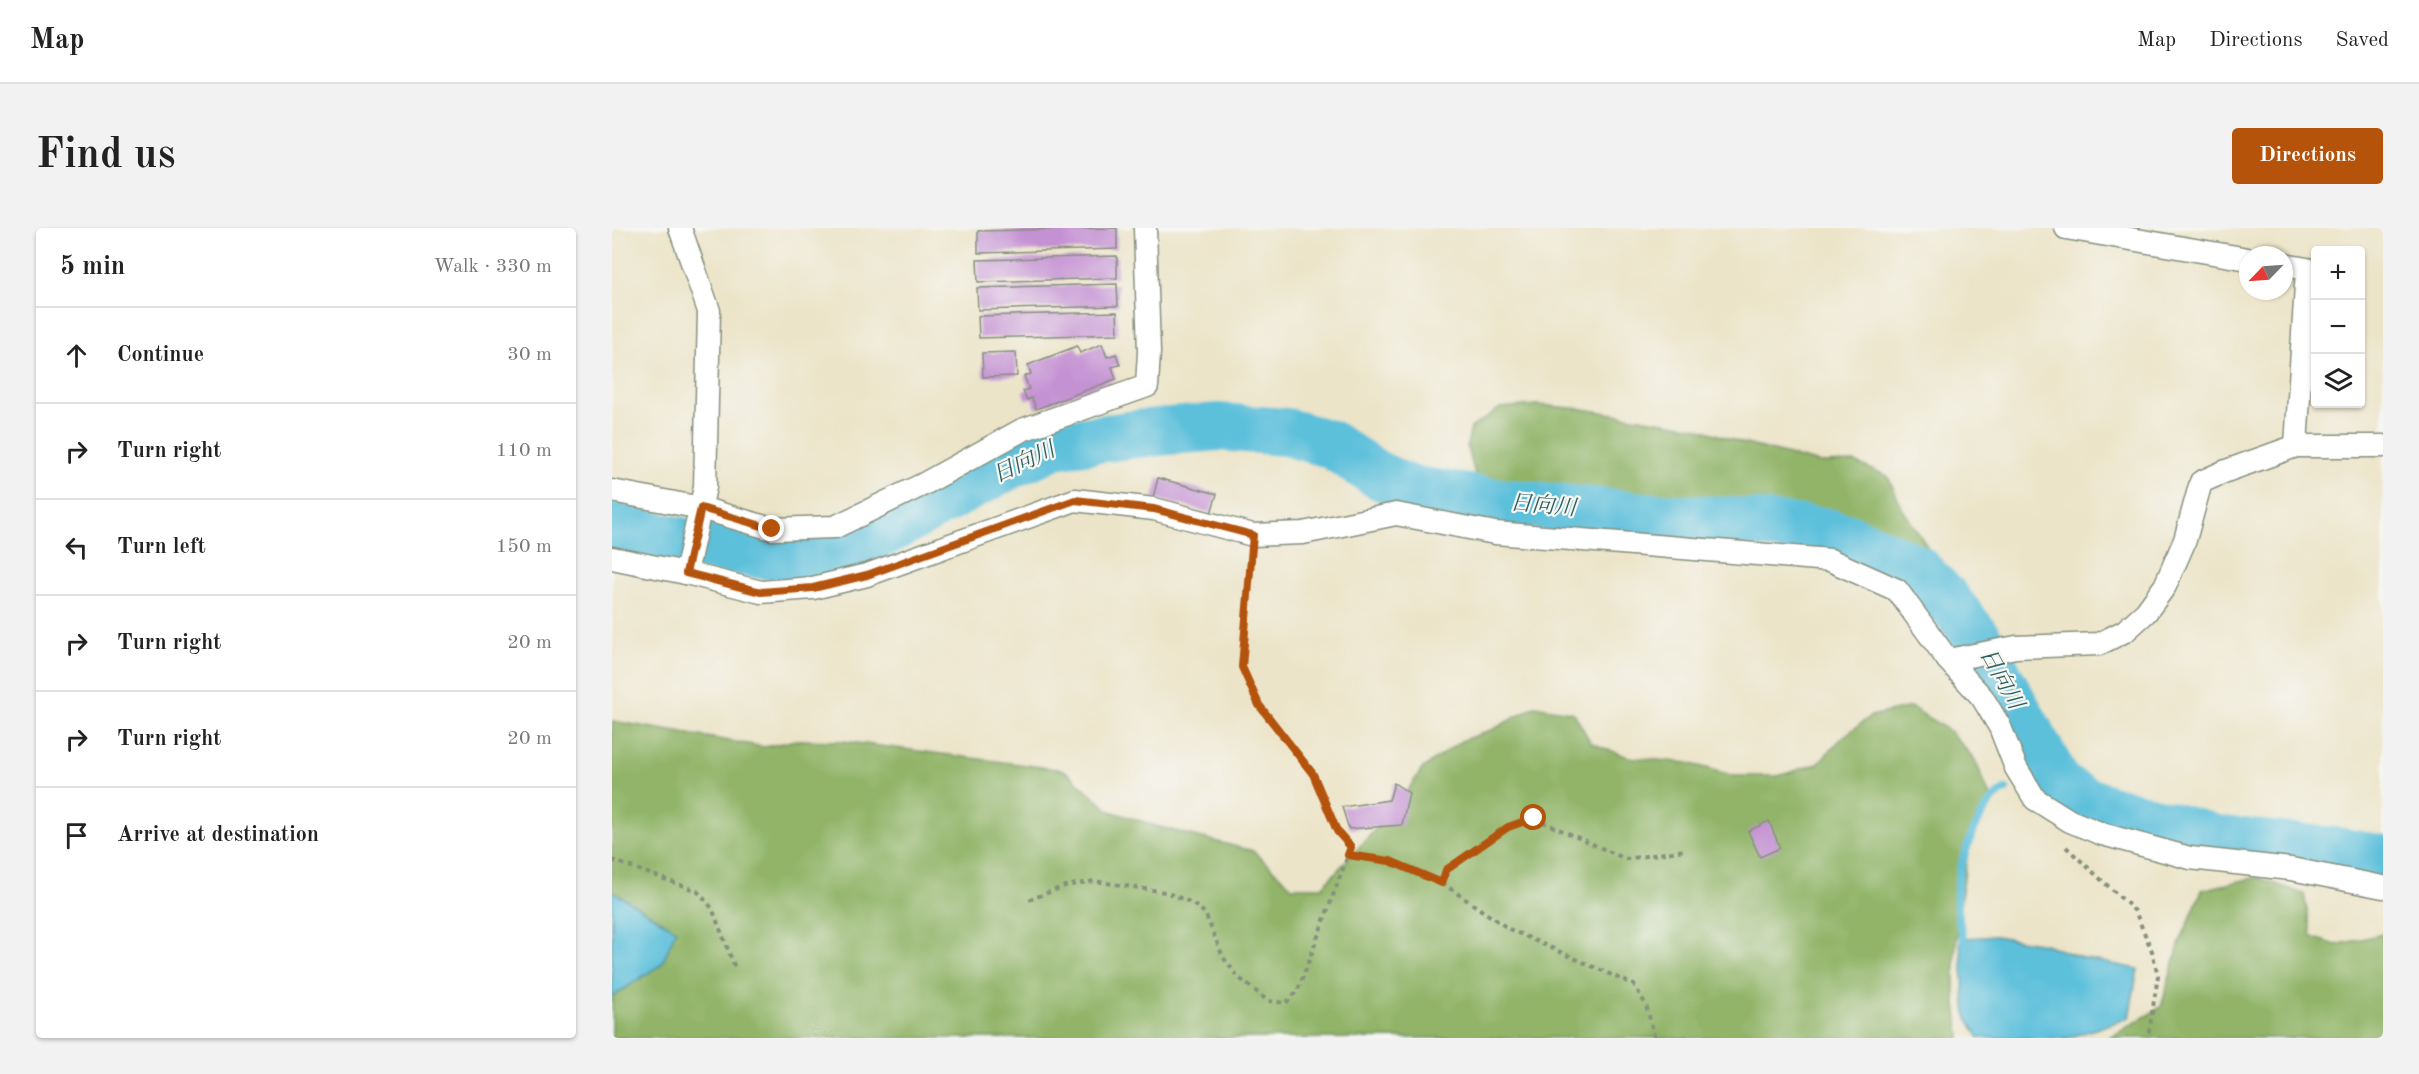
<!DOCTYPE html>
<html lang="en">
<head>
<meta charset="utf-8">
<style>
  body { margin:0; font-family:"Old Standard TT","Noto Serif JP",serif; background:#f2f2f2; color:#222 }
  .controls { position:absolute; right:18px; top:18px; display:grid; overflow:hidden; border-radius:6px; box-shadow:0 2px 4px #0004 }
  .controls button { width:54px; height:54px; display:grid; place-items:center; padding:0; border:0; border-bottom:2px solid #e0e0e0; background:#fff; color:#222; font:30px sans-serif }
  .compass { position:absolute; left:1627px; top:18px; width:54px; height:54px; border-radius:50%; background:#fff; box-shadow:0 2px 4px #0004; rotate:245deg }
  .stop { position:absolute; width:18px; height:18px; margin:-14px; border:4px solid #b45309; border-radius:50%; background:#fff }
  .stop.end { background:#b45309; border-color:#fff; box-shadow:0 2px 6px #0008 }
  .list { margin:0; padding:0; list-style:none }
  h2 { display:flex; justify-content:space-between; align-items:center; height:78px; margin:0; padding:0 24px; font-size:26px }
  h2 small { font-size:20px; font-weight:400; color:#767676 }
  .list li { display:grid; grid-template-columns:39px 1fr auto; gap:18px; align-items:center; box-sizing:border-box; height:96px; padding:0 24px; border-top:2px solid #e0e0e0 }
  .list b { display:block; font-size:22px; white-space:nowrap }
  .list em { font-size:20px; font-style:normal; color:#767676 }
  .icon { flex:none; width:33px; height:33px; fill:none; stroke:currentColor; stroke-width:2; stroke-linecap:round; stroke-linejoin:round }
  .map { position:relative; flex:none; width:1771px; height:810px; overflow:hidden; border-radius:6px }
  header { display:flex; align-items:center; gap:36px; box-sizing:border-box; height:84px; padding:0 30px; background:#fff; border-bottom:2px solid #e0e0e0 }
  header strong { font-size:28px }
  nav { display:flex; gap:33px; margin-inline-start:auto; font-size:21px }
  .intro { display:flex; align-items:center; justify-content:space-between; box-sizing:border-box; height:144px; padding:0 36px }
  h1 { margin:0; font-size:42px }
  .button { padding:15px 27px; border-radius:6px; background:#b45309; color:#fff; font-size:21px; font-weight:700 }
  main { display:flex; gap:36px; padding:0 36px }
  aside { flex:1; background:#fff; border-radius:6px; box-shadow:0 2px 4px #0004 }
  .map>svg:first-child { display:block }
  .forest { fill:#91b468; stroke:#58784e; stroke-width:1.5 }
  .water { fill:#5dc0db; stroke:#3e7e88; stroke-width:1.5 }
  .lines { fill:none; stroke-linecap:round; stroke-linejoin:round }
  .stream { stroke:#5dc0db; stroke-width:8 }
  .river { stroke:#5dc0db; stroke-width:48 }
  .building { fill:#c491d3 }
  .minor-casing { stroke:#86907e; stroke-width:25 }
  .path { stroke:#86907e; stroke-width:4; stroke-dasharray:4.5 4.5; stroke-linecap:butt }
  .minor { stroke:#fff; stroke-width:22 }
  .route { stroke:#b45309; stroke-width:8 }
  .labels { text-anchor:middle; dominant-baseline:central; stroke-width:4.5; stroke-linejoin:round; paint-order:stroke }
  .water-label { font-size:22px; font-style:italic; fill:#2e5e5e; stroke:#f6f6f2 }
</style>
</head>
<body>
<header>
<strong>Map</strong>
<nav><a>Map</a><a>Directions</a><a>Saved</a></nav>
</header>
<div class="intro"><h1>Find us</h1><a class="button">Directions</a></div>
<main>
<aside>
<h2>5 min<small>Walk · 330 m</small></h2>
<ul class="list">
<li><svg class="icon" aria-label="ahead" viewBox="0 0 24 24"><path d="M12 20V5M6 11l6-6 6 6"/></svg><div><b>Continue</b></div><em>30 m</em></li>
<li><svg class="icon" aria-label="right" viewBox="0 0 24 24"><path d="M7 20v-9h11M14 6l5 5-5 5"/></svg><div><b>Turn right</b></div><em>110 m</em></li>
<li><svg class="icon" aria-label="left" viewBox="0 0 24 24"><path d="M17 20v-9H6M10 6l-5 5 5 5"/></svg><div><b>Turn left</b></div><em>150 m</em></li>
<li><svg class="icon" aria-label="right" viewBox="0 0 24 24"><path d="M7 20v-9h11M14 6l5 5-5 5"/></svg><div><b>Turn right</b></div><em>20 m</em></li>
<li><svg class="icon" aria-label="right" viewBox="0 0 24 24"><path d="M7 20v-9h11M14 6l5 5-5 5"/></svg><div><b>Turn right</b></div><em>20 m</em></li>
<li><svg class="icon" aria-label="arrive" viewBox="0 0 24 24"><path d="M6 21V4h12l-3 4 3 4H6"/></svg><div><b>Arrive at destination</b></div></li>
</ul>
</aside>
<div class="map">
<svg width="1771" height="810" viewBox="0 0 1771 810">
  <rect width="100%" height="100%" fill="#f6f6f2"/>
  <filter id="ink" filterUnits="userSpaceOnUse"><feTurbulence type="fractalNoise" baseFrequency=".0167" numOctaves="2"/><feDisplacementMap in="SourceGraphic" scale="12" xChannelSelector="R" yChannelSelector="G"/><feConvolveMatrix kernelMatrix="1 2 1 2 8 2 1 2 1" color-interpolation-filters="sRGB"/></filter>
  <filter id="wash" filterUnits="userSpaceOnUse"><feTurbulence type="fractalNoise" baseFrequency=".008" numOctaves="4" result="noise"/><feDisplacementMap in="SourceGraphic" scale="24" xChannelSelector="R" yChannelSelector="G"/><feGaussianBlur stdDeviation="1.35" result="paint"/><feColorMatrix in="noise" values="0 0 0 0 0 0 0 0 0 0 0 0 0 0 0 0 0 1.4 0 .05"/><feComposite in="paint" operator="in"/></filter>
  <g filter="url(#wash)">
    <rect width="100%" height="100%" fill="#ece4c8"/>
    <g class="forest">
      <polygon points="925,177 971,181 1083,199 1130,215 1208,235 1242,234 1276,248 1290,280 1324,332 1266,309 1224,299 1026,282 929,271 889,262 864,249 855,218 859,200 888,180"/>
      <polygon points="923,478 962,485 979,515 1016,529 1076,535 1123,548 1166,548 1205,536 1231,509 1259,488 1299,479 1338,503 1363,532 1379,571 1359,603 1349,670 1343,726 1343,766 1348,810 0,810 0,493 153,519 184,512 230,513 452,542 498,583 544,598 641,623 680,659 710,659 785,578 811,540 849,513 882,501"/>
      <polygon points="1645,649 1692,666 1700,709 1724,717 1771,706 1771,810 1497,810 1549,779 1568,714 1590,662"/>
    </g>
    <g class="water">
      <polygon points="0,663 64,702 50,736 0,769"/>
      <polygon points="1383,708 1433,716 1470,730 1526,741 1517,790 1456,810 1367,810 1354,788 1348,714 1356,710"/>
    </g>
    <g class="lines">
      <path class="stream" d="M1354 721C1349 704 1344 684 1345 666 1345 637 1367 575 1394 561"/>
      <polyline class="river" points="0,298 100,320 186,332 234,325 402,235 442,217 523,206 606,199 674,204 718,216 764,246 796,261 877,273 1031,288 1119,293 1211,303 1238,310 1304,340 1332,368 1366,411 1447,557 1470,571 1495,580 1609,612 1731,624 1771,631"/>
    </g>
    <g id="blocks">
      <g class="building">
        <polygon points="505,0 505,21 366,25 366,3"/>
        <polygon points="505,28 505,50 366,54 365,32"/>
        <polygon points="505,56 506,78 366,82 365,60"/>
        <polygon points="505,84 506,106 367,110 366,88"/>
        <polygon points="490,116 495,129 504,126 508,137 500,139 504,151 424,181 420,170 415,172 411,163 417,161 412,148 419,146 416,137 465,118 468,125"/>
        <polygon points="404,124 405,148 371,149 370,125"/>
        <polygon points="546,250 605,266 599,285 541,270"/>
        <polygon points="782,555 797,565 790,597 737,601 730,579 777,572"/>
        <polygon points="1157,593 1168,620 1148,629 1136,603"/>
      </g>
    </g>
  </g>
  <g filter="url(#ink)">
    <use href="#blocks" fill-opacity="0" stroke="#86907e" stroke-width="1.5"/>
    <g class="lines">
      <g class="minor-casing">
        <g id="minor">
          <polyline points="68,0 97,83 93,259 74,345"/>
          <polyline points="1454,0 1636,31"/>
          <polyline points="1672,37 1695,41 1684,218"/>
          <polyline points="0,263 89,280 160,301 223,299 312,256 410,202 535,158 537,124 533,0"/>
          <polyline points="0,330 74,345 149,364 201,360 255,347 463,272 542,281 641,307 691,305 784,286 883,305 1218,332 1285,362 1336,432 1370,469 1388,499 1404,540 1423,571 1458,593 1490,606 1578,630 1679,641 1771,659"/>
          <polyline points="1336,432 1404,419 1487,416 1513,403 1534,384 1553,358 1573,312 1589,254 1614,243 1684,218 1771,218"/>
        </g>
      </g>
      <g class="path">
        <polyline points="1454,619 1523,683 1540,723 1546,748 1536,810"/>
        <polyline points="736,627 778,633 830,655 897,701 1022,757 1034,777 1043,810"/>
        <polyline points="0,632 85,663 100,680 123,740"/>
        <polyline points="830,655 834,642 896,599 922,590 1014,631 1073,622"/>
        <polyline points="417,672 453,658 482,653 553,664 578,674 593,685 611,729 626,749 656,773 674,775 686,762 739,619 725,603 701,546 647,478 630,439 639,329"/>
      </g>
      <use href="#minor" class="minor"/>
    </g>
  </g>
  <g class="lines" filter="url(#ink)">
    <polyline class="route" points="160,301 89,280 74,345 149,364 201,360 255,347 463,272 542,281 641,307 630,439 647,477 701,546 725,603 739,619 736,627 778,633 830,655 834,642 896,599 922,590"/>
  </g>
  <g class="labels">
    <g class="water-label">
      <text transform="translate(412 235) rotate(-25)">日向川</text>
      <text transform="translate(931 278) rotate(5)">日向川</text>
      <text transform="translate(1389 451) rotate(61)">日向川</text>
    </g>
  </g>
</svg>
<div class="controls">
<button>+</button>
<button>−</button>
<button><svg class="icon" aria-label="layers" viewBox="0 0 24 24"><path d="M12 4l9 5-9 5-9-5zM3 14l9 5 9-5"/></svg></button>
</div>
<svg class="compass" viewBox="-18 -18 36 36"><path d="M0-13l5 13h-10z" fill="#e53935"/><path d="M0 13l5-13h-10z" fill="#767676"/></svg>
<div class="stop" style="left:922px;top:590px"></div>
<div class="stop end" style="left:160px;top:301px"></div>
</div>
</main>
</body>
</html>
